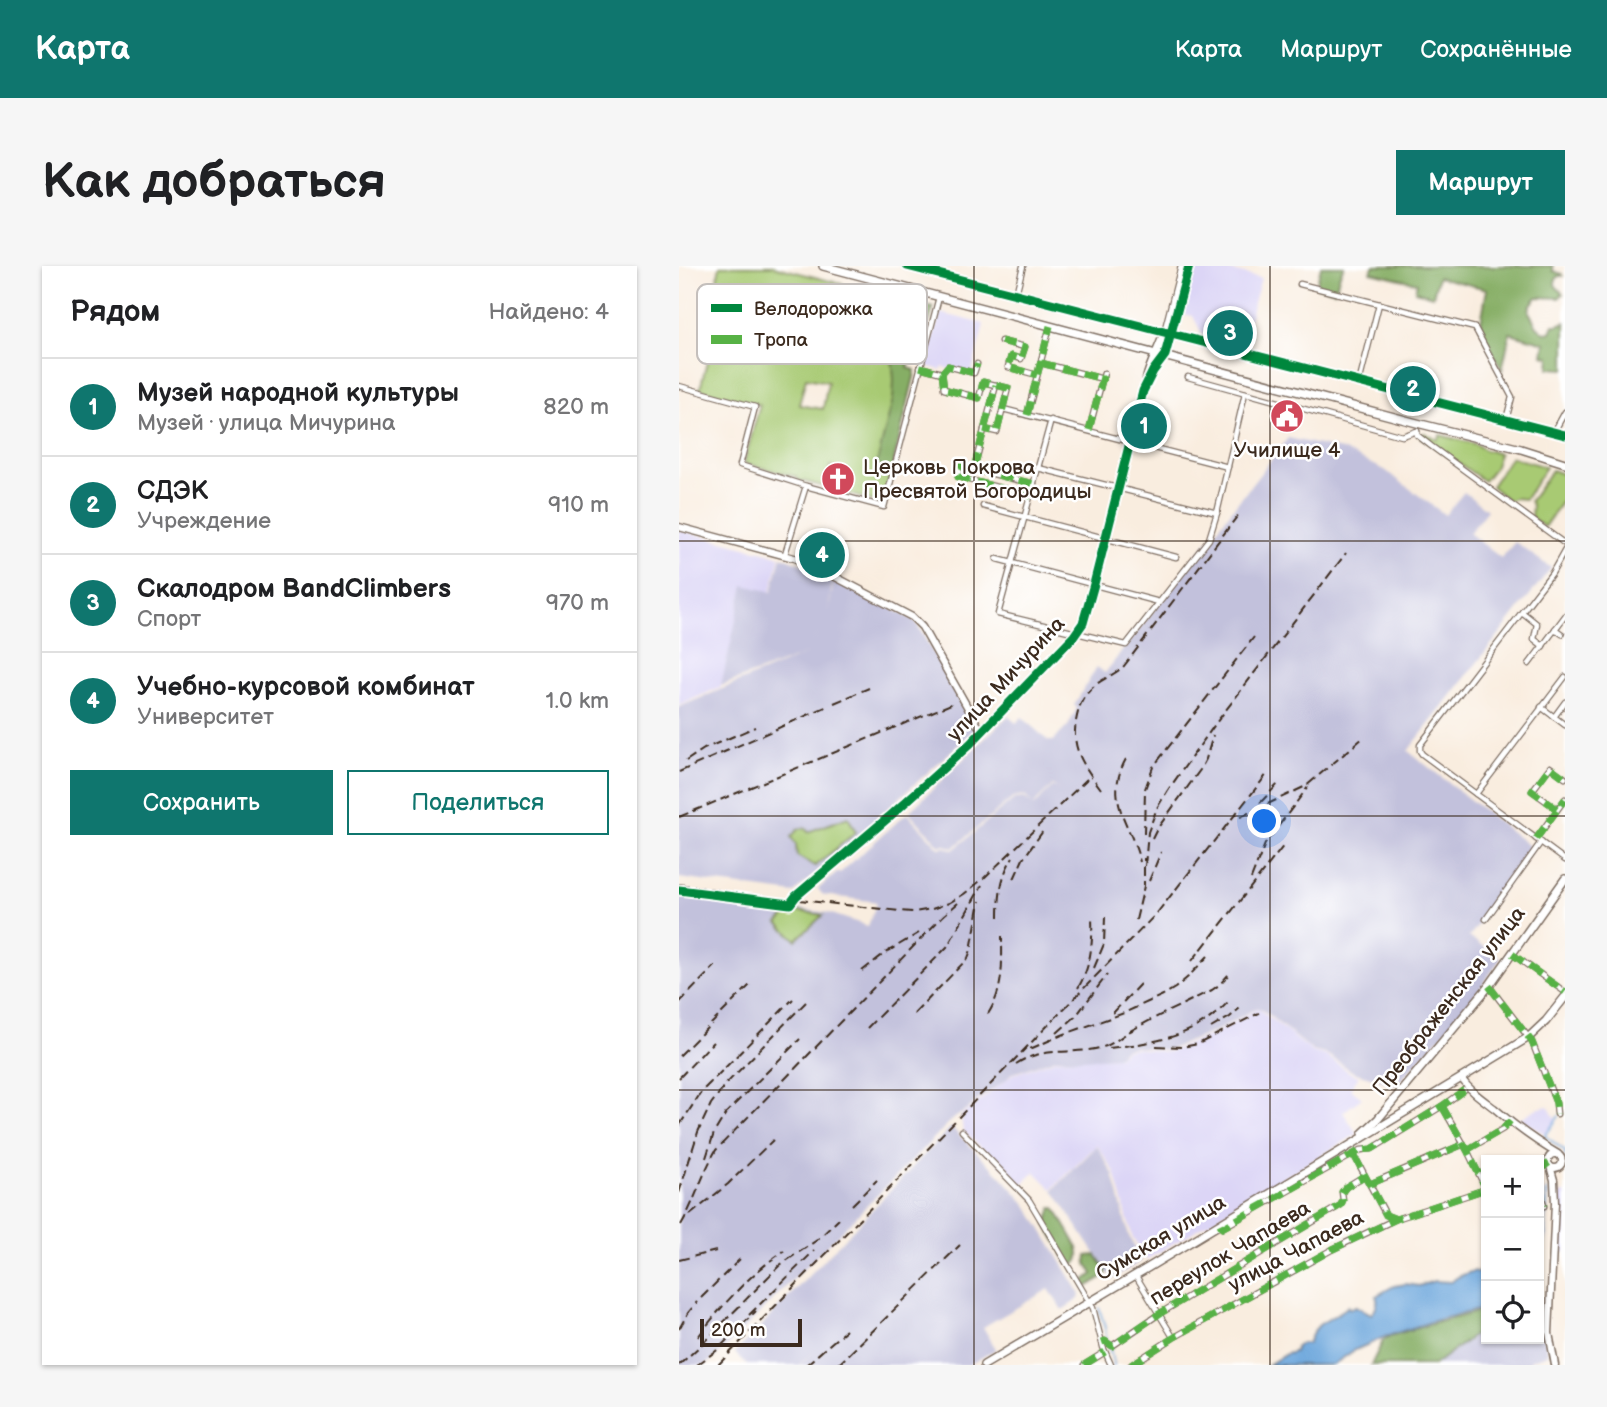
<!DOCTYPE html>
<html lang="ru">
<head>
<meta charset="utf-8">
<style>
  body { margin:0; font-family:"Balsamiq Sans",sans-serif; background:#f6f6f6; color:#202124 }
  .controls { position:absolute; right:21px; bottom:21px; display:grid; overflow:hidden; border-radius:0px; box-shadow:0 2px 5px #0004 }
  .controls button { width:63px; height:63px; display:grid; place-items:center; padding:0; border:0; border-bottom:2px solid #e0e0e0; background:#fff; color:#202124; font:35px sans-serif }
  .scale { position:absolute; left:21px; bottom:18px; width:102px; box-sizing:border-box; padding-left:7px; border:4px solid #3b2a1e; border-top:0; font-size:19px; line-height:24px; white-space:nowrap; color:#3b2a1e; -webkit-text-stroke:5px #fff; paint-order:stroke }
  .you { position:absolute; left:586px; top:556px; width:24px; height:24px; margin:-18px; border:5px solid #fff; border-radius:50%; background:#1a73e8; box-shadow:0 0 0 10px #1a73e833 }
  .badge { display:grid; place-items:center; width:46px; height:46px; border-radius:50%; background:#0f766e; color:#fff; font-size:23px; font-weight:700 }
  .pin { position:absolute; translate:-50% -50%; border:4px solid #fff; box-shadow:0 2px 7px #0006 }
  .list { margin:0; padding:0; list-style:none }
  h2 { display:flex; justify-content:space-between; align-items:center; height:91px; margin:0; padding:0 28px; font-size:30px }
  h2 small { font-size:23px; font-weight:400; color:#757577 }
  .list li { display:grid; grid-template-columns:46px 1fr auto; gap:21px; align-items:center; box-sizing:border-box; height:98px; padding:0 28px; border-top:2px solid #e0e0e0 }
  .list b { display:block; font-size:26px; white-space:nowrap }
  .list p { margin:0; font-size:23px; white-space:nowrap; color:#757577 }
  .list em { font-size:23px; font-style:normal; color:#757577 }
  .actions { display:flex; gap:14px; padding:21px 28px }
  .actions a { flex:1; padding:16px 0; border:2px solid #0f766e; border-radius:0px; text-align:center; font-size:24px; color:#0f766e }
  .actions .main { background:#0f766e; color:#fff }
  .icon { flex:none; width:38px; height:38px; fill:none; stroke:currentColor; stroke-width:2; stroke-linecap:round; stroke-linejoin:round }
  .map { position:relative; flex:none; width:886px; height:1099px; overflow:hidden; border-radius:0px }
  header { display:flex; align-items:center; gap:42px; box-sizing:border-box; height:98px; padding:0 35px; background:#0f766e; color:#fff }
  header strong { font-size:33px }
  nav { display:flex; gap:38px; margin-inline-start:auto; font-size:24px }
  .intro { display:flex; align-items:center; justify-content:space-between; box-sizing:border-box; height:168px; padding:0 42px }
  h1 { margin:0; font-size:49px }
  .button { padding:18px 32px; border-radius:0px; background:#0f766e; color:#fff; font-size:24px; font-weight:700 }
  main { display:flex; gap:42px; padding:0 42px }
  aside { flex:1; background:#fff; border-radius:0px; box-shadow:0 2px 5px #0004 }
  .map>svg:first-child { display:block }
  .built { fill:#dcd5f6 }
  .industrial { fill:#c2c1dc }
  .green { fill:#a8ca73; stroke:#727a48; stroke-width:2; fill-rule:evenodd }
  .forest { fill:#86ae65; stroke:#606c42; stroke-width:2 }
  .water { fill:#6ba5db; stroke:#53687c; stroke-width:2 }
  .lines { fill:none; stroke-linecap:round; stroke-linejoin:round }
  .stream { stroke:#6ba5db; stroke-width:2 }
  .street-casing { stroke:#7e6e62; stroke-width:7 }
  .secondary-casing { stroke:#7e6e62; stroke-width:9 }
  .primary-casing { stroke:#7e6e62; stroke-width:10 }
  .street { stroke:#fff; stroke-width:4.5 }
  .secondary { stroke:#fff; stroke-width:6 }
  .primary { stroke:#fff; stroke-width:7 }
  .rail { stroke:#3b2a1e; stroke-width:2; stroke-dasharray:10 5; stroke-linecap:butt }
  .quiet { stroke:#57b245; stroke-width:7; stroke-dasharray:14 7; stroke-linecap:butt }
  .cycleway-casing { stroke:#fff; stroke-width:13 }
  .cycleway { stroke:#00873e; stroke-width:9 }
  .grid { fill:none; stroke:#3b2a1e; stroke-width:2; stroke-opacity:0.55 }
  .labels { text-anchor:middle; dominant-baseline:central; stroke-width:5; stroke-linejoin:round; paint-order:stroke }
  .poi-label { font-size:21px; fill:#3b2a1e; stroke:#fff }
  .street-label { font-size:21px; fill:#3b2a1e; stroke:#fff }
  .key { fill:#fff; stroke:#c4bfbc; stroke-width:2 }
  .key-label { font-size:19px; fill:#3b2a1e }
</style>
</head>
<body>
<header>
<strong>Карта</strong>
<nav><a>Карта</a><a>Маршрут</a><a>Сохранённые</a></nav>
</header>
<div class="intro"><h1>Как добраться</h1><a class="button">Маршрут</a></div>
<main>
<aside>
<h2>Рядом<small>Найдено: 4</small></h2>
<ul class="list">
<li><span class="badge">1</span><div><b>Музей народной культуры</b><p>Музей · улица Мичурина</p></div><em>820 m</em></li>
<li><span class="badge">2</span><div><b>СДЭК</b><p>Учреждение</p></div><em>910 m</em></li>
<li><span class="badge">3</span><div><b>Cкалодром BandClimbers</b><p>Спорт</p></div><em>970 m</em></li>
<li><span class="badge">4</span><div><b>Учебно-курсовой комбинат</b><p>Университет</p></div><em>1.0 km</em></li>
</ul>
<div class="actions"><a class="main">Сохранить</a><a>Поделиться</a></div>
</aside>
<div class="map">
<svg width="886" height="1099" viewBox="0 0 886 1099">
  <rect width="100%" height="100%" fill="#fff"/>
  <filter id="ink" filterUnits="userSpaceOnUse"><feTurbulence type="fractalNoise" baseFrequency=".0143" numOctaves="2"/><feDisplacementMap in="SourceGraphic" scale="14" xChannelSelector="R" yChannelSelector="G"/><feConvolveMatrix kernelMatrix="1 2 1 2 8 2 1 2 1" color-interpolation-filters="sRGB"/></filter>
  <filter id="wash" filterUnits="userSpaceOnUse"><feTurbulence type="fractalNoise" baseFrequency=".00686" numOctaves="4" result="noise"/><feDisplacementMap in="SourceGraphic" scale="28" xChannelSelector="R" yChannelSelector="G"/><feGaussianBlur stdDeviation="1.57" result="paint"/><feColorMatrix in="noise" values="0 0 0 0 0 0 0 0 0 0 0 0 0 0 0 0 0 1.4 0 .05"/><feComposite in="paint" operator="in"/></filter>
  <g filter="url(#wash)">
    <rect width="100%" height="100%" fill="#f9eddf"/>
    <g class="built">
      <polygon points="516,0 532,0 582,12 562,81 524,70 514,50 503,48"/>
      <polygon points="261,47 305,58 292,109 264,101 262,104 247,100"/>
      <polygon points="0,264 101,290 92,326 65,320 42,421 0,439 0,302 2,295 0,298"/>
      <polygon points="577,743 581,744 634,786 648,790 673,808 680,810 671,823 683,832 664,846 678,868 467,994 453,970 436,907 418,879 373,923 356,906 343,918 284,865 282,850 327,814 332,809 378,793 439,791 446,784 455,782 489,786 537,767"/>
      <polygon points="869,840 877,854 867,868 840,853 857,843"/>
      <polygon points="886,927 886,986 882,987 881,982 879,982 881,928"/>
    </g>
    <g class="industrial">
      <polygon points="609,172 663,184 706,204 766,249 785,226 808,244 790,267 822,292 836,276 872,302 729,485 854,583 790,671 822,692 787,743 716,820 711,817 674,806 649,789 634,785 582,743 577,742 537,765 489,784 455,781 445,783 438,791 404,793 378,792 332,808 327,814 299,834 288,844 274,853 38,1090 26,1099 0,1099 0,628 143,646 153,648 189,660 198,636 144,629 139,623 158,607 161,607 228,547 260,582 266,581 274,584 335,533 346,532 355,540 374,520 380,524 374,519 354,539 346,530 334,532 274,582 266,579 261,580 230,546 329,450 337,457 343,451 369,475 374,475 389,460 398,442 395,439 418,401 426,407"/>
      <polygon points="102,290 154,311 149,348 155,312 236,355 297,463 115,627 0,612 0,441 129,387 42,420 65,319 93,326"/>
      <polygon points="272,861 322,910 348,939 401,1027 400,1033 383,1044 370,1023 304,1061 317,1083 290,1099 121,1099 139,1082 120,1099 68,1099 56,1087"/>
      <polygon points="418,880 434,908 450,970 463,995 433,1013 374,924"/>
      <polygon points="807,1060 807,1073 860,1073 860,1063 865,1070 869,1088 851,1094 852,1099 755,1099"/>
    </g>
    <g class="green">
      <path d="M41 0H94L254 42 250 56 240 54V58L249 61 246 66 238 67 229 102 236 104V107L204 238 160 225 166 204 151 200 146 221 119 214 118 211 65 197 81 139 21 123 34 72 33 36ZM127 112 149 116 144 143 120 139Z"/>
      <polygon points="746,167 758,174 761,169 796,178 806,184 820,187 816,201 805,215 741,170"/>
      <polygon points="832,191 867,201 846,233 835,232 830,235 812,220"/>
      <polygon points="873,204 886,209 886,236 882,237 865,261 852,251 853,240 851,235"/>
      <polygon points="169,551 177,566 141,596 136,600 118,590 117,579 112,571 119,563 126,562 129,566"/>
      <polygon points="112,644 144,649 117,674 99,657"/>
    </g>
    <g class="forest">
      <polygon points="642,0 665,0 661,8 656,25 637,20"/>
      <path d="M694 0H874V5L883 8 884 10H880C871 19 879 21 884 28L880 32 858 31 851 40 850 46 858 60 866 67 872 66 875 59H879L886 56V103L870 102 871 91 864 89 866 77 831 67 823 104 801 61 808 23 759 11 754 30 736 25 738 17 692 6Z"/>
      <polygon points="242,39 254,42 250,56 240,54 240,58 249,61 246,66 238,67 229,102 236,104 236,107 211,211 198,197 214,133 215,114 213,91 227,78 232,78"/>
      <path d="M373 942H376L399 982C401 989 401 996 394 999L389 996 367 958Z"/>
      <polygon points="417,989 427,1004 427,1009 407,1021 405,1015 414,1008 407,997 408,990"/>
      <polygon points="807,1044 807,1060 755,1099 692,1099 704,1075 711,1070 756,1057"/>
    </g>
    <path class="water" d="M807 1004V1042L758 1054 708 1070 674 1085 654 1099H589L607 1088 615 1086 617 1080 623 1077H629L634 1066 640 1059 666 1043 669 1040 671 1043 677 1040 692 1048C697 1045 700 1035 697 1030L715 1020 727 1018 740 1020 755 1015 772 1016 779 1011 794 1005 798 1006Z"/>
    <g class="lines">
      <g class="stream">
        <polyline points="880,850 866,870 886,885 886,890"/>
        <polyline points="860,987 866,974 868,924"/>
        <polyline points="420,1042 426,1062 428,1075"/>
        <polyline points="430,1080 435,1099"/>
      </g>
    </g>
  </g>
  <g filter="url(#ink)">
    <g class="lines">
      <g class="street-casing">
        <g id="street">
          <polyline points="228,0 886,169"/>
          <polyline points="621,18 796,62 833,131 827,154"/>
          <polyline points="337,28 344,0"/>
          <polyline points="485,66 502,0"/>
          <polyline points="491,68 510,0"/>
          <polyline points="322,75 346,81 342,93 332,90 329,101 358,109"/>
          <polyline points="362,97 424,113"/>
          <polyline points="241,101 263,107 265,123 300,132 304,116 329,122 318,166 305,163"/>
          <polyline points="263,107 269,100 295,107 298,98"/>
          <polyline points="509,111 723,170 738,165"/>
          <polyline points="680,117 700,38"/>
          <polyline points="0,120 76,141 61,199 127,220 205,241 260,31"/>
          <polyline points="324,143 549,201"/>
          <polyline points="348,149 371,60"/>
          <polyline points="372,154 319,348 447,379 530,273 538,247 566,127"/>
          <polyline points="410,164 425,107"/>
          <polyline points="738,165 738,169 752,180 886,278"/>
          <polyline points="875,166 886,146"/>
          <polyline points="295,202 317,119"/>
          <polyline points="359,202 538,247"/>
          <polyline points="352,230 279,211 281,200 355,218"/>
          <polyline points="304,240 497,291"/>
          <polyline points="886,284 873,307 741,479 741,485 743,488 886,594"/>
          <polyline points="106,288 127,220"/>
          <polyline points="318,293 480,336"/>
          <polyline points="843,346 858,358 855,373 864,380"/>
          <polyline points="876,363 883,368"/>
          <polyline points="850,398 886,350"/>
          <polyline points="862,441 886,459"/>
          <polyline points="875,451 886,436"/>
          <polyline points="797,528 886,411"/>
          <polyline points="878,543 853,525 871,501 886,512"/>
          <polyline points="857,573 886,533"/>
          <polyline points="807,653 862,576"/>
          <polyline points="833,688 886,726"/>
          <polyline points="810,720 853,776 877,837 878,848"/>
          <polyline points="763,840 788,884 807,923"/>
          <polyline points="283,865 350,934 414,1042 424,1081 432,1099"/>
          <polyline points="788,884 824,863 831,855"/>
          <polyline points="675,889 707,949 717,953"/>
          <polyline points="860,904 870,897"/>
          <polyline points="691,918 785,878"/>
          <polyline points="860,919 865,940"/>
          <polyline points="541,958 543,962 682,884 693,883 763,840 785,824"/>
          <polyline points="457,1010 494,1071"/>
          <polyline points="423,1076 426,1075 433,1080 480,1048 662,939 664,934 663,926 667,921 685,910"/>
          <polyline points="405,1099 426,1086"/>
          <polyline points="452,1099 494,1072 654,983 717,953 807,923"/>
        </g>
      </g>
      <g class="secondary-casing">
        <g id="secondary">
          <path d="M467 113C471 96 480 82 485 66"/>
          <polyline points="0,261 115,292 147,306 233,351 243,361 298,458 304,465"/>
          <polyline points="0,624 111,638 117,630 210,551 291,478 395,370 404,357 415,318 464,125 474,105 486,89 491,68"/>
          <path d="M782 812C791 825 803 833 815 842 835 859 856 875 879 888"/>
          <circle cx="876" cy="895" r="7"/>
          <polyline points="871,900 875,914 876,937 870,1067 876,1099"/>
        </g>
      </g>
      <g class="primary-casing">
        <g id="primary">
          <polyline points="144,0 738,157 842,183 886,197"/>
          <polyline points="684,867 699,853 810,720 886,613"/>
          <polyline points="305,1099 470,1001 850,771 867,755 886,731"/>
        </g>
      </g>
      <use href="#street" class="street"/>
      <use href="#secondary" class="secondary"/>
      <use href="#primary" class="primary"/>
      <g class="rail">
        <polyline points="155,437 190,422"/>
        <path d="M447 493C424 534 452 557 461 596"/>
        <polyline points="7,495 25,483 76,461"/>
        <polyline points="0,506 149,440"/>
        <path d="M422 523C402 496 390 480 399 446 401 437 406 429 413 422 422 413 436 409 445 400L560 248"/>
        <polyline points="581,537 601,516"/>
        <polyline points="0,551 277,436"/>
        <polyline points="561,551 627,520 684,472"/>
        <polyline points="465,568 466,523 474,501 575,371"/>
        <polyline points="473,573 478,563 521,504 527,493 534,469"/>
        <polyline points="466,600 469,566 478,542 489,524 537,457 667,287"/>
        <polyline points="335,613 344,593 364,565"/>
        <polyline points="572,613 586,578 629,521"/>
        <polyline points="470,615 482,586"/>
        <polyline points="0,618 75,629 221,645 235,646 253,643 270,637 285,628 305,612 408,513"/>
        <path d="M320 651C320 629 322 609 334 591"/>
        <polyline points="457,654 465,620 465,592"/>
        <polyline points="513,695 606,578"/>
        <polyline points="415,702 425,678 426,651"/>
        <polyline points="183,705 206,687 240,667"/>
        <path d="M399 722C412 700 414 677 413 652"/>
        <polyline points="0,737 36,700"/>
        <polyline points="434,747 461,718"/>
        <polyline points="235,748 289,692 292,684 301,635"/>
        <path d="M309 748C325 723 323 698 323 670"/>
        <polyline points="188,762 268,681 303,619"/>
        <polyline points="532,762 551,751 561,742"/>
        <polyline points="378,767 397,750 428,709"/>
        <polyline points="477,780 503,781 519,778 580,747"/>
        <path d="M430 782C476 776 516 772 549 736"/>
        <polyline points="351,783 383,769 445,747 484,729 496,722 509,711 529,690"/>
        <polyline points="0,790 72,718"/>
        <path d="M337 798C367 778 396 791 427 780 437 776 445 768 455 763 480 749 507 737 533 724L540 719 551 707"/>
        <polyline points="0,812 34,776"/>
        <polyline points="0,860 23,825 114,733"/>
        <polyline points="27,892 35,867 47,847 121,773"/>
        <polyline points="0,927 19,866 32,838 47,818 127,736"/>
        <polyline points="173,939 198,914"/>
        <polyline points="11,949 49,918 94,874"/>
        <path d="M2 959C16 935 23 908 37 884L265 649 279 637"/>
        <polyline points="0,994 37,985"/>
        <polyline points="22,1032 63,991"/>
        <polyline points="70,1049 135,985"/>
        <polyline points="0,1063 9,1047 18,1036"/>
        <path d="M19 1071C43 1039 72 1007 105 985"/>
        <polyline points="0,1099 22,1079 101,999 138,974 160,953"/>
        <polyline points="18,1099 37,1085 77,1045"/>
        <polyline points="39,1099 478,647 589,507"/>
        <polyline points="127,1099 167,1064"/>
        <polyline points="159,1099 281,979"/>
      </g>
      <g class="quiet">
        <polyline points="322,75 346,81 342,93 332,90 329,101 358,109"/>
        <polyline points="362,97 424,113"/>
        <polyline points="241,101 263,107 265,123 300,132 304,116 329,122 318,166 305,163"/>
        <polyline points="263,107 269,100 295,107 298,98"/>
        <polyline points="348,149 371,60"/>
        <polyline points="410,164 425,107"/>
        <polyline points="295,202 317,119"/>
        <polyline points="352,230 279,211 281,200 355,218"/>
        <polyline points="878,543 853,525 871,501 886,512"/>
        <polyline points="857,573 886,533"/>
        <polyline points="833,688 886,726"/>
        <polyline points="810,720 853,776 877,837 878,848"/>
        <polyline points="763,840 788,884 807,923"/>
        <polyline points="788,884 824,863 831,855"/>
        <polyline points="675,889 707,949 717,953"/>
        <polyline points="860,904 870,897"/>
        <polyline points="691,918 785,878"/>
        <polyline points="860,919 865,940"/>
        <polyline points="541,958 543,962 682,884 693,883 763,840 785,824"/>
        <polyline points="423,1076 426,1075 433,1080 480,1048 662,939 664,934 663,926 667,921 685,910"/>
        <polyline points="405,1099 426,1086"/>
        <polyline points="452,1099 494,1072 654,983 717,953 807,923"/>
      </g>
      <g class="cycleway-casing">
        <g id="cycleway">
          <polyline points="228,0 886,169"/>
          <polyline points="0,624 111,638 117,630 210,551 291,478 395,370 404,357 415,318 464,125 474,105 486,89 510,0"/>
        </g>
      </g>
      <use href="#cycleway" class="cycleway"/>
    </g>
  </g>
  <path class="grid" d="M295 0V1099M591 0V1099M0 275H886M0 550H886M0 824H886"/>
  <defs>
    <g id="civic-disc" transform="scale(1.75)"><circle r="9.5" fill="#d1495b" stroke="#fff"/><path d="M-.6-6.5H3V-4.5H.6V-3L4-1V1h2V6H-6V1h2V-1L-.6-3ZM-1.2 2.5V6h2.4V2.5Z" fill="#fff"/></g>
    <g id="church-disc" transform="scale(1.75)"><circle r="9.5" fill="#d1495b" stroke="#fff"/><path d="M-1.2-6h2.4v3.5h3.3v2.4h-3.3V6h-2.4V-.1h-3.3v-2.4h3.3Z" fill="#fff"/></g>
  </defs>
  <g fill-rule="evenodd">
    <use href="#civic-disc" x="608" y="150"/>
    <use href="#church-disc" x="159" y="213"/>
  </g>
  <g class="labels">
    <g class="poi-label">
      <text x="608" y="184">Училище 4</text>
      <text x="184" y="201" text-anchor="start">Церковь Покрова<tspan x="184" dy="24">Пресвятой Богородицы</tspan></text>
    </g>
    <g class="street-label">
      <text transform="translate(327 413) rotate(-47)">улица Мичурина</text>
      <text transform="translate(770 735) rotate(-52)">Преображенская улица</text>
      <text transform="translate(482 972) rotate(-31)">Сумская улица</text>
      <text transform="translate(617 985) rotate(-28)">улица Чапаева</text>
      <text transform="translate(551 987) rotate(-31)">переулок Чапаева</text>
    </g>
  </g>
  <rect x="18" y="18" width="230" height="80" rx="10" class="key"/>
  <rect x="32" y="38" width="31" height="8" fill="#00873e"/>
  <rect x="32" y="69" width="31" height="9" fill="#57b245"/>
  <g class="key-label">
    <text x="75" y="49">Велодорожка</text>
    <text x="75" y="80">Тропа</text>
  </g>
</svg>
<div class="controls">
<button>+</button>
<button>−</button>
<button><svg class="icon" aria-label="locate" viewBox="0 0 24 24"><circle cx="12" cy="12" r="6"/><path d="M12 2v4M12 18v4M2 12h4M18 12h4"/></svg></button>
</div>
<div class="scale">200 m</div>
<div class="you"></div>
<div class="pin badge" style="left:465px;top:160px">1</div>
<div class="pin badge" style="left:734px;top:123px">2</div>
<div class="pin badge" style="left:551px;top:67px">3</div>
<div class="pin badge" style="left:143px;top:289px">4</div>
</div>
</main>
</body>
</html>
